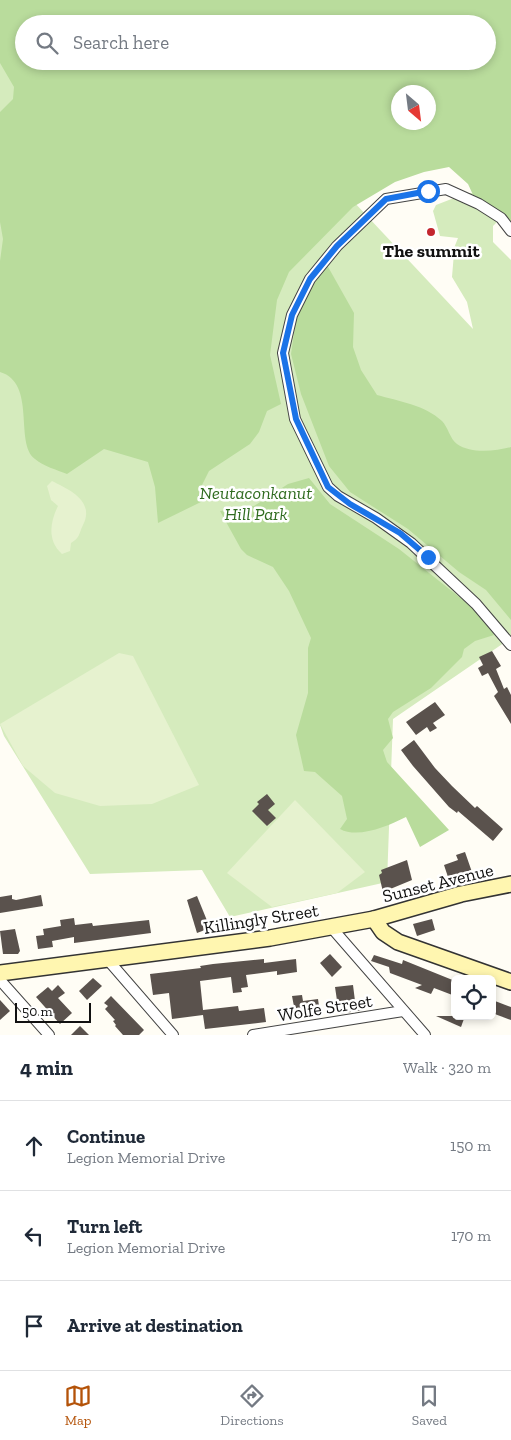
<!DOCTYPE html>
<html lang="en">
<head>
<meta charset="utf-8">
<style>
  body { margin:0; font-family:"Zilla Slab",serif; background:#f2f2f3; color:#1f2937 }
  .controls { position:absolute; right:15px; bottom:15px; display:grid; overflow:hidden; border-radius:8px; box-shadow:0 2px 8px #0003 }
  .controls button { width:45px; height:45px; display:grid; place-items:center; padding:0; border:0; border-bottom:1px solid #e0e1e3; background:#fff; color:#1f2937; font:25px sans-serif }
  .compass { position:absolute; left:391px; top:85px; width:45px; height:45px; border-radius:50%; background:#fff; box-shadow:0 2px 8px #0003; rotate:152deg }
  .scale { position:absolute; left:15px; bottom:12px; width:76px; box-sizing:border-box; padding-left:5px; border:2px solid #111; border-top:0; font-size:14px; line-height:18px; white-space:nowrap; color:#111; -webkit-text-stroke:4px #fff; paint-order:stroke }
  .stop { position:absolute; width:15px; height:15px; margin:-11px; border:4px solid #1a73e8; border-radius:50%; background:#fff }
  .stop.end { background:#1a73e8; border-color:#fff; box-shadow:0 1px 5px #0008 }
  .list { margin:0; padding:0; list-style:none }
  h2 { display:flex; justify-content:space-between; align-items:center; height:65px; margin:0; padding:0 20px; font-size:21px }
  h2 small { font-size:16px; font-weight:400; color:#747a83 }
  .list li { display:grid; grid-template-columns:32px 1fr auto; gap:15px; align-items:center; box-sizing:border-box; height:90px; padding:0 20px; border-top:1px solid #e0e1e3 }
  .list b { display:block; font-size:19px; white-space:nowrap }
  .list p { margin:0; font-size:16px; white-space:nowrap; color:#747a83 }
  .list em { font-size:16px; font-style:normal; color:#747a83 }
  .icon { flex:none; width:28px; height:28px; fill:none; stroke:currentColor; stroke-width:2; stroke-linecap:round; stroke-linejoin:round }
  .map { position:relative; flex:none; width:511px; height:1035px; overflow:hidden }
  .search { position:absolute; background:#fff; box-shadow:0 2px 8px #0003; left:15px; right:15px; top:15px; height:55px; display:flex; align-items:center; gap:12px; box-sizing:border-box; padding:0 18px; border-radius:28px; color:#747a83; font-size:19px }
  .sheet { height:335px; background:#fff }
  nav { display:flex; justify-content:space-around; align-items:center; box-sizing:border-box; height:70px; border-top:1px solid #e0e1e3; background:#fff; font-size:14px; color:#747a83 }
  nav a { display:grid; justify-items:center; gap:2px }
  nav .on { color:#b45309 }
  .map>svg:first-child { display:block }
  .green { fill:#d5ebbd; fill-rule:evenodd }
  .forest { fill:#b9dc9c; fill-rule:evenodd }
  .pitch { fill:#e6f2cf }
  .building { fill:#5a524d }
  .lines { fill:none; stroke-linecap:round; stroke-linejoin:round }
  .street-casing { stroke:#444; stroke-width:12 }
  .secondary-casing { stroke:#333; stroke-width:18 }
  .street { stroke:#fff; stroke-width:10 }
  .secondary { stroke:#fff6b0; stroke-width:15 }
  .route { stroke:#1a73e8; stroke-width:6 }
  .poi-dot { fill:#c4262e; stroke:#fff; stroke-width:2 }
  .labels { text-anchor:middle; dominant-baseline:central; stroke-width:5; stroke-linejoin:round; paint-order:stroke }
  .poi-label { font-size:18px; font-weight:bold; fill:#111; stroke:#fff }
  .park-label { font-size:18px; font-style:italic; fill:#2f6b1f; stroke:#fff }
  .street-label { font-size:18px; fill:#111; stroke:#fff }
</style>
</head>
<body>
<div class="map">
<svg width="511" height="1035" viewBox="0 0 511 1035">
  <rect width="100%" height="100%" fill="#fffdf5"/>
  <path class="green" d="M0 0H511V75L353 201 473 329 467 302 452 277 454 253 450 250 454 248 458 238 440 236 433 211 436 205 467 193H472L501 218 493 226V242L511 260V638L393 719 387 882 230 917 202 870 90 874 4 736 0 725ZM24 24H487V61H24ZM398 92H428V122H398Z"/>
  <g class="forest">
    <path d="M0 0H511V228L474 197 468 184 449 167 424 172 395 182 353 207 289 272 277 300 270 355 281 404 267 411 259 432 250 444 209 471 200 489 203 501 158 523 155 487 148 462 104 449 67 474C57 470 43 466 35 459 14 443 37 383 0 372V261L3 239 0 222V112L13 99 14 87 0 63ZM24 24H487V61H24ZM398 92H428V122H398Z"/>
    <path d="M327 265 354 313 353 347 361 370 377 395C398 401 425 405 442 421 448 427 450 439 457 444 471 454 496 451 511 447V620L486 590 459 572 408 529 350 492 329 466 301 394 291 354 298 305 307 283Z"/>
    <path d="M309 478 330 504 399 549 468 604 488 625 494 635 475 641 464 649 462 657 431 688 393 712 388 719 393 738 383 750 387 762 449 830 420 847 406 817C388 826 358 839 340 829L347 819 342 796 315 772 304 771 296 735 308 693V648L311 638 289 591 273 567 247 555 241 549 220 511 254 506 288 484Z"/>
  </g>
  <g class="pitch">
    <path d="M52 481C70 490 95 501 83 525 79 533 80 538 71 543L70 551 62 554C47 541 50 522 58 506L51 500 47 486Z"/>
    <polygon points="119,653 133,656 199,785 152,804 100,806 55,793 23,766 0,724"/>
    <polygon points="295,800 365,872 337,893 272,907 227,873"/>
  </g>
  <g class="building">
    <polygon points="492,651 501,666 496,669 504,689 507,687 511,695 511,724 494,696 498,692 488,673 482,676 478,668 483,665 479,657"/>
    <polygon points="435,702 445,715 433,723 437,728 430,732 427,727 416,735 406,722"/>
    <polygon points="414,740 435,768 452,786 475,808 477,806 503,829 493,841 458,811 457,813 449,807 413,766 401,750"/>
    <polygon points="267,794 275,804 268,810 276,818 267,826 252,811 259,804 257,802"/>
    <polygon points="465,852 473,875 463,878 462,873 448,877 444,865 458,860 456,855"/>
    <polygon points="407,860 412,880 383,892 379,875 382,873 381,870"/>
    <polygon points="12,895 12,899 16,900 41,895 43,906 0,913 0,897"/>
    <polygon points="197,896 210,928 197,933 187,900"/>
    <polygon points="74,918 75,925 92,923 93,926 149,920 151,933 74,943 74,937 52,941 53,947 38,949 36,936 44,935 43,929 61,926 60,920"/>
    <polygon points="432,919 435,930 417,936 413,924"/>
    <polygon points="15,929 20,951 18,954 3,954 0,931"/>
    <polygon points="330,954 342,967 332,977 320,963"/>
    <polygon points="374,955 402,964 403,960 455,981 455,996 434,988 431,994 415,988 422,985 390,973 389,967 371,961"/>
    <polygon points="264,959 264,963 296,959 297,972 277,975 277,971 246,975 248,987 241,988 242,992 233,993 231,977 200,981 203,1010 238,1006 239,1011 264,1008 266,1022 205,1029 203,1015 172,1019 169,993 153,995 150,974 201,968 200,966 213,964"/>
    <polygon points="93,978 102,986 87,1000 79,991"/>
    <polygon points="58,985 65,993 58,998 72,1013 60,1024 36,997 48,987 52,991"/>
    <polygon points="353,985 355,1001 362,1000 363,1010 339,1014 335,987"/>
    <polygon points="302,995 303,1001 318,999 320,1013 296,1017 292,996"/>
    <polygon points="111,996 144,1030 139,1035 123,1035 115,1026 116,1025 113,1021 115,1020 105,1009 108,1006 104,1003"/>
    <polygon points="0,1000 10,1011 0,1020"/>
    <polygon points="495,1001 511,1007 511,1020 492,1013"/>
    <polygon points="436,1016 465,1016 461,1027"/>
    <polygon points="80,1026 89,1035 71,1035"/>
  </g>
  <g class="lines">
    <g class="street-casing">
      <g id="street">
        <polyline points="511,231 501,218 479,204 446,189 386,199 337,246 310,279 292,315 283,353 295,419 328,487 338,496 376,518 411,543 476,604 511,645"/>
        <polyline points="331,927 425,1035"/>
        <polyline points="108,960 173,1035"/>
        <polyline points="0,980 49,1035"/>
        <polyline points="253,1035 403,1011"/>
      </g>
    </g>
    <g class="secondary-casing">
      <g id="secondary">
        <polyline points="374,919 383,932 398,942 511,982"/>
        <polyline points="0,973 270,938 374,919 461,894 511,884"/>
      </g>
    </g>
    <use href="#street" class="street"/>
    <use href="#secondary" class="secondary"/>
  </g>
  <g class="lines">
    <polyline class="route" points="428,557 400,533 350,504 328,487 296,419 283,353 292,315 310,279 337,246 386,199 428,191"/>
  </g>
  <circle class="poi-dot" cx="431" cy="232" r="5"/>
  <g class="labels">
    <g class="poi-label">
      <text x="431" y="251">The summit</text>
    </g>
    <g class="park-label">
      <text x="256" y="493">Neutaconkanut<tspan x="256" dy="21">Hill Park</tspan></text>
    </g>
    <g class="street-label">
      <text transform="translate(438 883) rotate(-14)">Sunset Avenue</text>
      <text transform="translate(261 919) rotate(-9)">Killingly Street</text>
      <text transform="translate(325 1008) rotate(-9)">Wolfe Street</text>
    </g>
  </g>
</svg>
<div class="controls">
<button><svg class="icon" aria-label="locate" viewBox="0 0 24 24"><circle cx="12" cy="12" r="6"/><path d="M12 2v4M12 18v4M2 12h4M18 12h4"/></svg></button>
</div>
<svg class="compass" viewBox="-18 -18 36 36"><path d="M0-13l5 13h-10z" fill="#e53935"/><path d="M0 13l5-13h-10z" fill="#747a83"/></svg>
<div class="scale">50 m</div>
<div class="stop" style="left:428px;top:191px"></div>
<div class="stop end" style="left:428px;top:557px"></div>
<div class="search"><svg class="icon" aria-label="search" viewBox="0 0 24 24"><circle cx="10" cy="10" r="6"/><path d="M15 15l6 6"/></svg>Search here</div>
</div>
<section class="sheet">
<h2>4 min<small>Walk · 320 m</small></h2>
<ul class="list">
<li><svg class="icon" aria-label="ahead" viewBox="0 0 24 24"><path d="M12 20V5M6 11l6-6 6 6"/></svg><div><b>Continue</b><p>Legion Memorial Drive</p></div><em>150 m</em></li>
<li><svg class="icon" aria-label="left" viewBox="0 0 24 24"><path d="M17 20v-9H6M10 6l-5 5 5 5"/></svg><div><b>Turn left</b><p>Legion Memorial Drive</p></div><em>170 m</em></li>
<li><svg class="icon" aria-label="arrive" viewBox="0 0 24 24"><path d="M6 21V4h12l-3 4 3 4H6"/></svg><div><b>Arrive at destination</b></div></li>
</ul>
</section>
<nav>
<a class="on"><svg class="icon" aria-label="map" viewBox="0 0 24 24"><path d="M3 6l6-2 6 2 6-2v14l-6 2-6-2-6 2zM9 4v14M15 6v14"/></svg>Map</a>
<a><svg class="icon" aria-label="directions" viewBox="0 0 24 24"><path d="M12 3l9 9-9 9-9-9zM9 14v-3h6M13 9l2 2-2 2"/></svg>Directions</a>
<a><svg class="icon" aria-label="saved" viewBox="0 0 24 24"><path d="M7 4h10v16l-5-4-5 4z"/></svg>Saved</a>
</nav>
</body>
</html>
